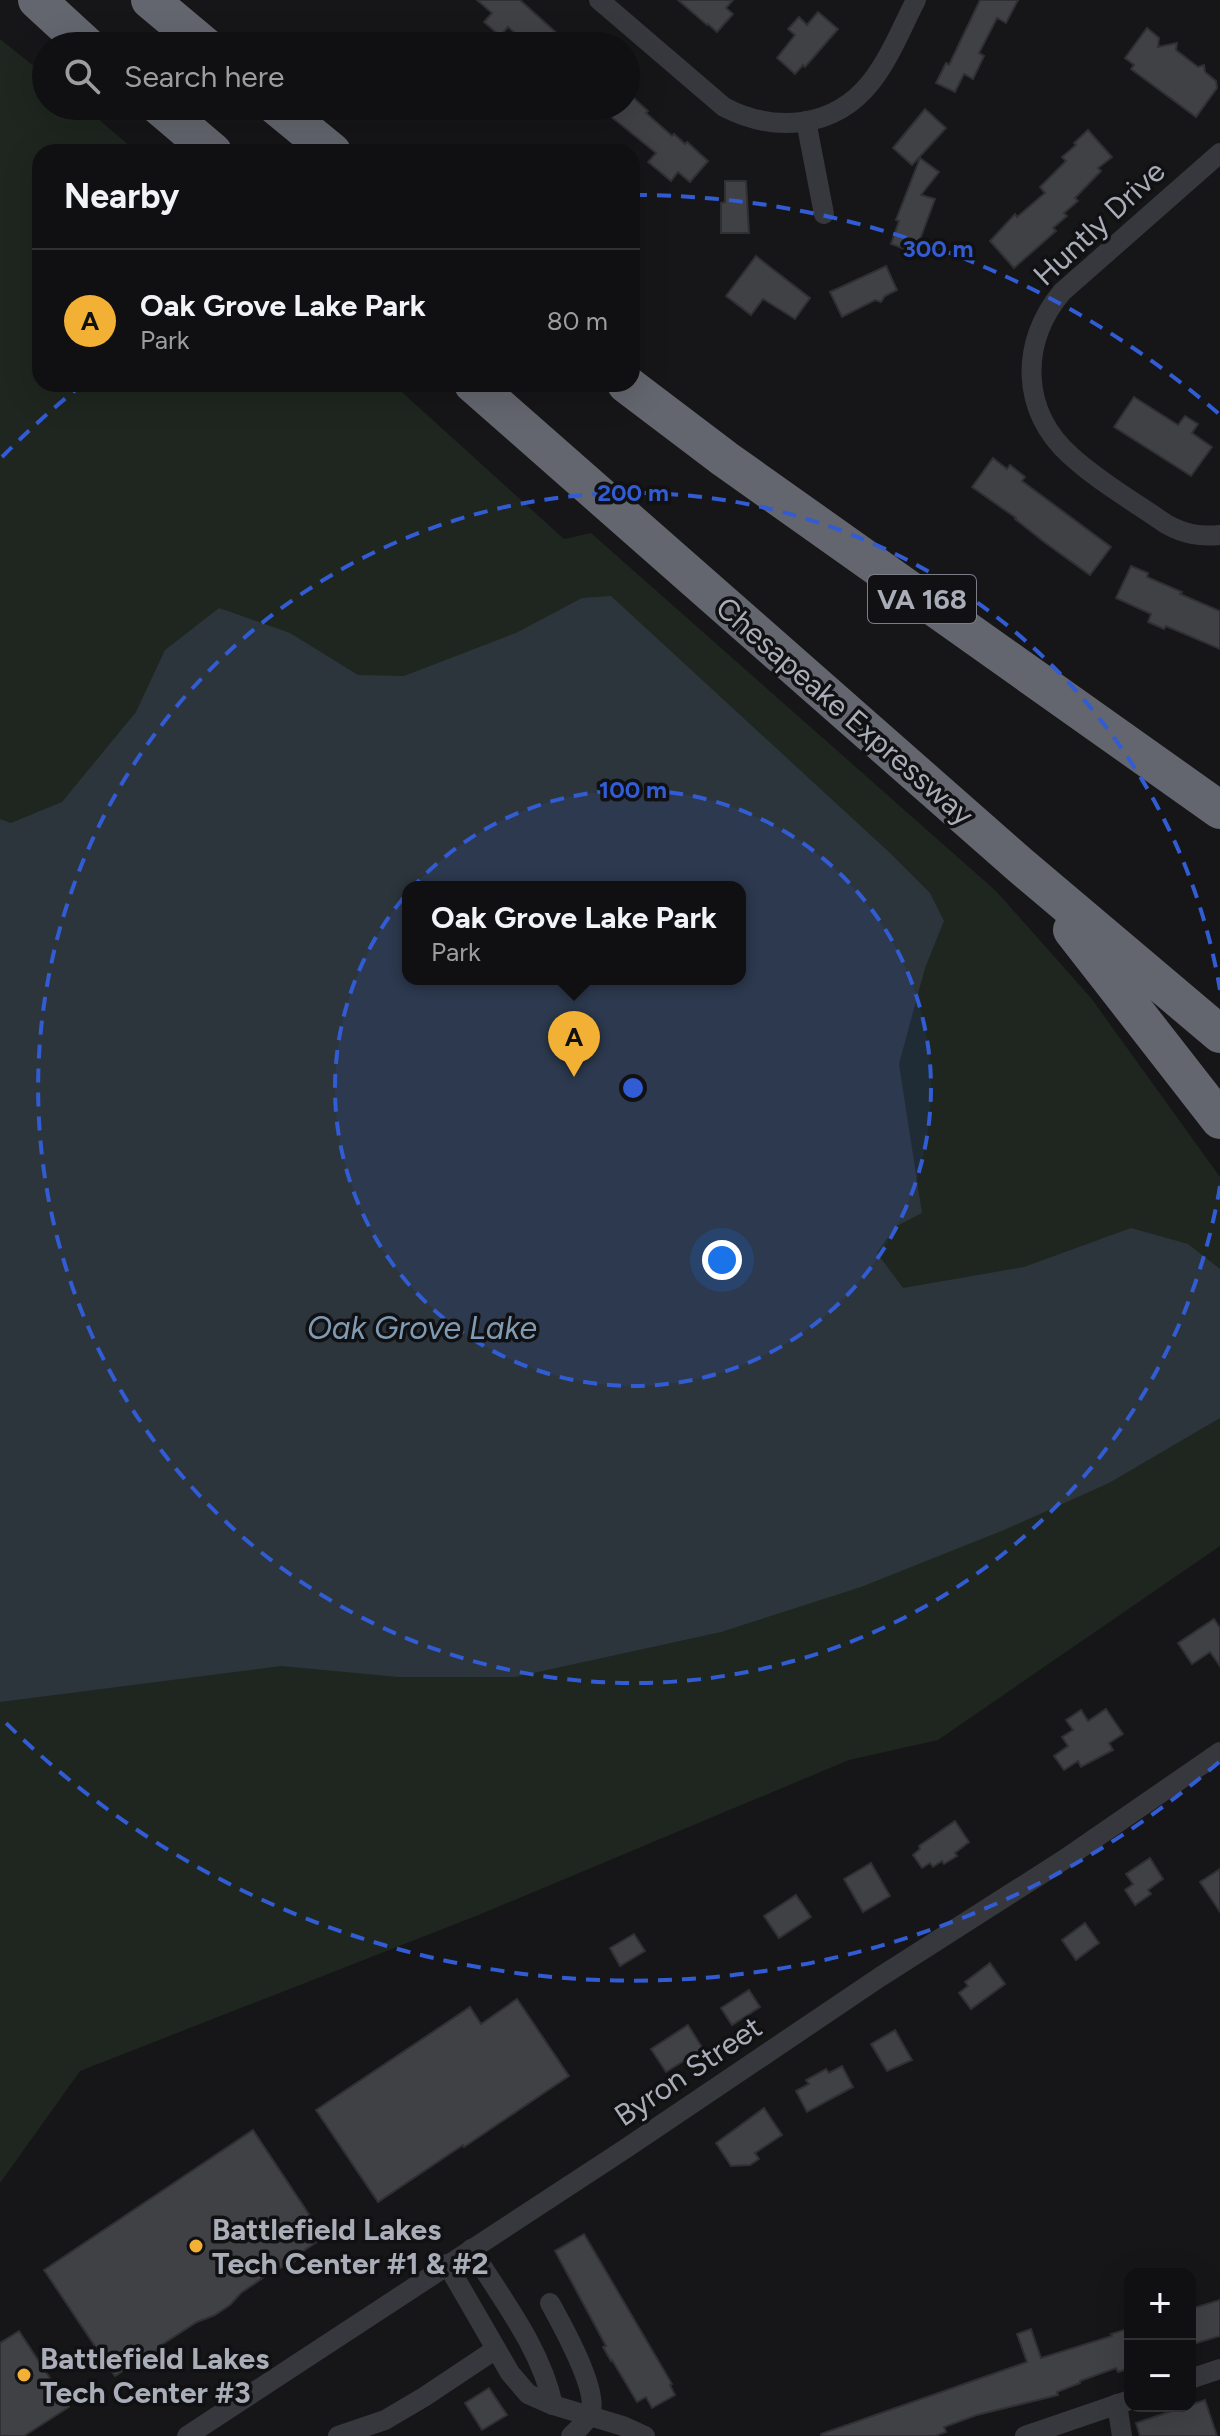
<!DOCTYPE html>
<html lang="en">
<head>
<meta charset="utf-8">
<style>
  body { margin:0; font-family:Figtree,sans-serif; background:#1e1e20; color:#f1f3f6 }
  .controls { position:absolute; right:24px; bottom:24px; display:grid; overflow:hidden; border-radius:16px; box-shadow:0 8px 32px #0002 }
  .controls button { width:72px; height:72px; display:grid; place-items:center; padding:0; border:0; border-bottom:2px solid #303032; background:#101012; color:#f1f3f6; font:40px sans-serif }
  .you { position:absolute; left:722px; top:1260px; width:28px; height:28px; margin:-20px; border:6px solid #fff; border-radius:50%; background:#1a73e8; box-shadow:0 0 0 12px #1a73e833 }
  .badge { display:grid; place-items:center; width:52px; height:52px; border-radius:50%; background:#f2b134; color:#111; font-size:26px; font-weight:700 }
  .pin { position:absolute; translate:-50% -66px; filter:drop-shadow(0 2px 4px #0008) }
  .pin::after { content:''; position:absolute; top:42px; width:28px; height:24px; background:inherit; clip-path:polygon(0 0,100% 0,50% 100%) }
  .popup { position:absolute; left:402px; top:881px; width:344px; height:104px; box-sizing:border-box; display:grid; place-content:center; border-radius:16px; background:#101012; filter:drop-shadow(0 2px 6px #0005); font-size:26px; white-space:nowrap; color:#9c9d9f }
  .popup b { font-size:30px; color:#f1f3f6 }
  .popup::after { content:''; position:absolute; left:50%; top:100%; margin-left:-16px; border:16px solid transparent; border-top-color:#101012 }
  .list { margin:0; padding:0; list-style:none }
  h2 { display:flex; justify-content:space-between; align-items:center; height:104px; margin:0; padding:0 32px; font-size:34px }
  h2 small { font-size:26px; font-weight:400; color:#9c9d9f }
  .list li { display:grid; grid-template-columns:52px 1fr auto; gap:24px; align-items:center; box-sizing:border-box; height:144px; padding:0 32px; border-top:2px solid #303032 }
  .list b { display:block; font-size:30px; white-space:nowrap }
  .list p { margin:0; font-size:26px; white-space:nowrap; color:#9c9d9f }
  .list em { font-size:26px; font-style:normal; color:#9c9d9f }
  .icon { flex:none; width:44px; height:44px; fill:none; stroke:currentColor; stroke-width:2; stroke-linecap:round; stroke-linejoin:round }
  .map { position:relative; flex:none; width:1220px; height:2436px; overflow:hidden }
  .search { position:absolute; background:#101012; box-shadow:0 8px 32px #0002; left:32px; top:32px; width:608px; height:88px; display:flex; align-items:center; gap:20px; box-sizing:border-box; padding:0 28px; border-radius:44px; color:#9c9d9f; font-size:30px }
  .panel { position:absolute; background:#101012; box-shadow:0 8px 32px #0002; left:32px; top:144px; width:608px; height:248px; border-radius:24px }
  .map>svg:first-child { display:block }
  .green { fill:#1e261f; fill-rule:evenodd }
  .water { fill:#2c353c; fill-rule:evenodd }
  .building { fill:#404145; stroke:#303034; stroke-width:2 }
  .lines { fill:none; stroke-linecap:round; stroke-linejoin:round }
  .minor { stroke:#37383d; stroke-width:20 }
  .motorway { stroke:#63666e; stroke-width:38 }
  .ring { fill:none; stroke:#325cd3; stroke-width:4; stroke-dasharray:14 10 }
  .poi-dot { fill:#f2b134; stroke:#111113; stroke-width:3 }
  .labels { text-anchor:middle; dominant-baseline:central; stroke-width:7; stroke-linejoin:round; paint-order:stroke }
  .shield { fill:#111113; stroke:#7b7e86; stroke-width:2 }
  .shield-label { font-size:28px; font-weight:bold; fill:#a8adb8 }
  .street-label { font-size:30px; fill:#a8adb8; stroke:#111113 }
  .poi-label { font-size:30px; font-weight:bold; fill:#a8adb8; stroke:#111113; text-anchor:start }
  .water-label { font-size:32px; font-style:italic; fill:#7f9bb3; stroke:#111113 }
  .centre { fill:#325cd3; stroke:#111113; stroke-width:4 }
  .ring-label { font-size:24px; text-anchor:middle; font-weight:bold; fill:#325cd3; stroke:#111113; stroke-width:7; stroke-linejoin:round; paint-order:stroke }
</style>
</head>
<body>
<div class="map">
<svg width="1220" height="2436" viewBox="0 0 1220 2436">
  <rect width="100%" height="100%" fill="#161618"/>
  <path class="green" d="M0 39 46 76V106H83L137 152H40V384H393L564 539 591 533 996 891 1091 998 1220 1177V1546L938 1740 849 1760 481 1914 80 2071 0 2183ZM408 887H740V979H408Z"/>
  <path class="water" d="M611 596 890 853 930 893 944 921 925 968 899 1064 922 1213 895 1227 877 1253 903 1288 1024 1267 1131 1228 1188 1244 1220 1269V1418L1109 1483 1004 1530 861 1587 721 1632 515 1677H399L281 1666 0 1702V819L11 823 62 802 136 712 165 650 219 608 290 633 358 675 404 676 516 633 582 598ZM408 887H740V979H408Z"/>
  <g class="building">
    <polygon points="477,0 520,0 571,46 531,46 508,27 500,36 484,22 492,13"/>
    <polygon points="678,0 733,0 726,8 733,14 717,32 708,24 707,25"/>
    <polygon points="980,0 1018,0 1006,23 997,18 979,53 984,56 973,79 964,74 955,92 936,83 946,63 949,65"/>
    <polygon points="818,12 838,29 805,67 803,65 795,74 777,58 795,35 788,29 799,17 807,25"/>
    <polygon points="1147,28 1159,38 1158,47 1177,43 1176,50 1198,67 1204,65 1205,72 1216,81 1217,88 1196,117 1131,69 1134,65 1125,58"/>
    <polygon points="626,91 648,111 646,113 672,136 674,134 685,144 687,142 708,161 690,182 678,172 671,181 648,162 656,153 609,115 617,106 626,106"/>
    <polygon points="925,109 946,128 912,165 893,148"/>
    <polygon points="1088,130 1112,157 1098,168 1101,171 1075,198 1078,201 1064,213 1067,216 1053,228 1056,231 1014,268 990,241 1015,214 1017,217 1045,193 1040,187 1066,161 1062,157 1076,145 1074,143"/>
    <polygon points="920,158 939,172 921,195 935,199 915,253 891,244 899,221 896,220"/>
    <polygon points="725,181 746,181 749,233 721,233 721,203 725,202"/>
    <polygon points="756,256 810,298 795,319 763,299 751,315 726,296"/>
    <polygon points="886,266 897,290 885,296 881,302 875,300 842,317 830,292"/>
    <polygon points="1134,397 1178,425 1185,416 1198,424 1192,433 1212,447 1191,476 1114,427"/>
    <polygon points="993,458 1007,469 1010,465 1025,477 1022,481 1111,547 1090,575 1044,542 1015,519 1016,518 972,487"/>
    <polygon points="1131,566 1148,573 1147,577 1182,592 1180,594 1220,611 1220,649 1166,626 1164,629 1148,622 1151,614 1116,598"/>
    <polygon points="1214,1619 1220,1628 1220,1666 1210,1652 1192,1664 1178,1643"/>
    <polygon points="1106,1709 1123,1734 1109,1743 1113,1750 1081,1767 1078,1761 1064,1770 1054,1756 1068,1746 1062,1737 1073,1730 1066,1720 1081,1710 1088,1721"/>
    <polygon points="955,1821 969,1842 955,1853 957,1856 944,1864 942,1861 933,1867 930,1863 922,1868 913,1855 920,1849 919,1846"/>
    <polygon points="1150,1858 1163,1879 1148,1890 1151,1894 1135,1905 1125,1890 1133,1884 1126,1874"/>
    <polygon points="871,1863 890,1896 863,1912 844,1879"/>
    <polygon points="1220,1869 1220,1912 1200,1882"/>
    <polygon points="796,1895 811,1917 779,1938 764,1916"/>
    <polygon points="1085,1923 1099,1943 1076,1960 1062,1940"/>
    <polygon points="634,1934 645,1951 620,1966 610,1948"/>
    <polygon points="990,1963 1005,1984 971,2009 959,1993 968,1986 965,1982"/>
    <polygon points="749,1990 760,2007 732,2025 721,2008"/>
    <polygon points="517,1999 569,2076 464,2147 463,2145 378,2202 316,2110 470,2007 481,2024"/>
    <polygon points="688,2025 703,2049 666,2072 651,2049"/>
    <polygon points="895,2030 912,2060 887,2071 871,2044"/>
    <polygon points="842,2066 853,2087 807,2112 796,2091 809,2084 806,2080 826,2069 829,2073"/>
    <polygon points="764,2108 782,2135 755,2153 759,2159 750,2165 731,2166 716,2143"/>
    <polygon points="253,2130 324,2237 302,2252 293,2263 273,2271 241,2293 230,2305 215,2315 197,2322 163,2344 148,2359 136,2362 115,2376 44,2270"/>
    <polygon points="584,2234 672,2384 670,2385 675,2395 652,2408 646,2397 637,2402 612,2360 611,2361 603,2347 606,2346 555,2251"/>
    <polygon points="1220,2300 1220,2336 1190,2345 1190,2309"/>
    <polygon points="1130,2328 1130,2368 1118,2372 1116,2368 1080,2381 1080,2383 1057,2392 1058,2395 977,2415 944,2427 946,2432 935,2436 821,2436 821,2434 1027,2362 1017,2334 1031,2329 1041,2358 1112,2336 1111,2334"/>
    <polygon points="19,2331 69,2407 24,2436 0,2436 0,2343"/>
    <polygon points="489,2388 507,2415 482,2430 465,2403"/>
    <polygon points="1205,2400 1217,2436 1140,2436 1136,2423"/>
  </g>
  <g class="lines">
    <g class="minor">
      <path d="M599 0 724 107C774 133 834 129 871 82 890 58 902 27 916 0"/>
      <polyline points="806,121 824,214"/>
      <path d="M1220 153 1062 292C1020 342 1020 411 1071 456 1098 481 1136 503 1166 524 1184 534 1199 537 1220 535"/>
      <path d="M471 2249C501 2298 541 2348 553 2405"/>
      <polyline points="447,2264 510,2373 528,2394 553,2405 623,2426 645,2436"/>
      <path d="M550 2303C562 2325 597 2387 591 2411 588 2421 579 2428 571 2436"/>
      <polyline points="1190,2379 1220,2369"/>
      <polyline points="1117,2404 1122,2436"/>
      <polyline points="187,2436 625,2149 880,1977 1065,1859 1220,1752"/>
      <polyline points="338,2436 385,2420 424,2397 496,2349"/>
      <polyline points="1025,2436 1130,2400"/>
    </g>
    <g class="motorway">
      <polyline points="37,0 87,46"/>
      <polyline points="150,0 205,46"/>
      <polyline points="159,106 213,152"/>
      <polyline points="276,106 332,152"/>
      <polyline points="473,384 1020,865 1220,1034"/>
      <polyline points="626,384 725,459 1220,810"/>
      <polyline points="1072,930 1220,1120"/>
    </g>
  </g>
  <circle cx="633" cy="1088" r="298" fill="#325cd3" fill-opacity=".12"/>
  <g class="ring">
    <circle cx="633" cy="1088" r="298"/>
    <path d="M1220 1186A595 595 0 1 1 1220 990"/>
    <path d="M1219 1762A893 893 0 0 1 2 1719M2 457A893 893 0 0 1 83 384M633 195A893 893 0 0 1 1219 414"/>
  </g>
  <g class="poi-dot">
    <circle cx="196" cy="2246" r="8"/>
    <circle cx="24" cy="2375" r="8"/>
  </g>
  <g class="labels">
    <rect class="shield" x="868" y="575" width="108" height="48" rx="6"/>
    <g class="shield-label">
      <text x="922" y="599">VA 168</text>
    </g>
    <g class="street-label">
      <text transform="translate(1099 223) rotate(-43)">Huntly Drive</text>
      <text transform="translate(845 711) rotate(41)">Chesapeake Expressway</text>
      <text transform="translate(688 2071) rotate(-34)">Byron Street</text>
    </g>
    <g class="poi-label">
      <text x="212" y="2229">Battlefield Lakes<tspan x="212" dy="34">Tech Center #1 &amp; #2</tspan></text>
      <text x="40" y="2358">Battlefield Lakes<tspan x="40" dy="34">Tech Center #3</tspan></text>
    </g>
    <g class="water-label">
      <text x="422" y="1328">Oak Grove Lake</text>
    </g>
  </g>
  <circle cx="633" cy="1088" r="12" class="centre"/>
  <g class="ring-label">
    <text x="938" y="257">300 m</text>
    <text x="633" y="501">200 m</text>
    <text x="633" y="798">100 m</text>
  </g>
</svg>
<div class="controls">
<button>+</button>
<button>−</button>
</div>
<div class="you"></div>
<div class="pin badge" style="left:574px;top:1077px">A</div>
<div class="popup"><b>Oak Grove Lake Park</b>Park</div>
<div class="search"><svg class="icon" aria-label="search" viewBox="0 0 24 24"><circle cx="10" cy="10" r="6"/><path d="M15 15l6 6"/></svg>Search here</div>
<section class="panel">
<h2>Nearby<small></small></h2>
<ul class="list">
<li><span class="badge">A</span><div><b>Oak Grove Lake Park</b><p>Park</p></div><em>80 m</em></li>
</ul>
</section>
</div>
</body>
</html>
